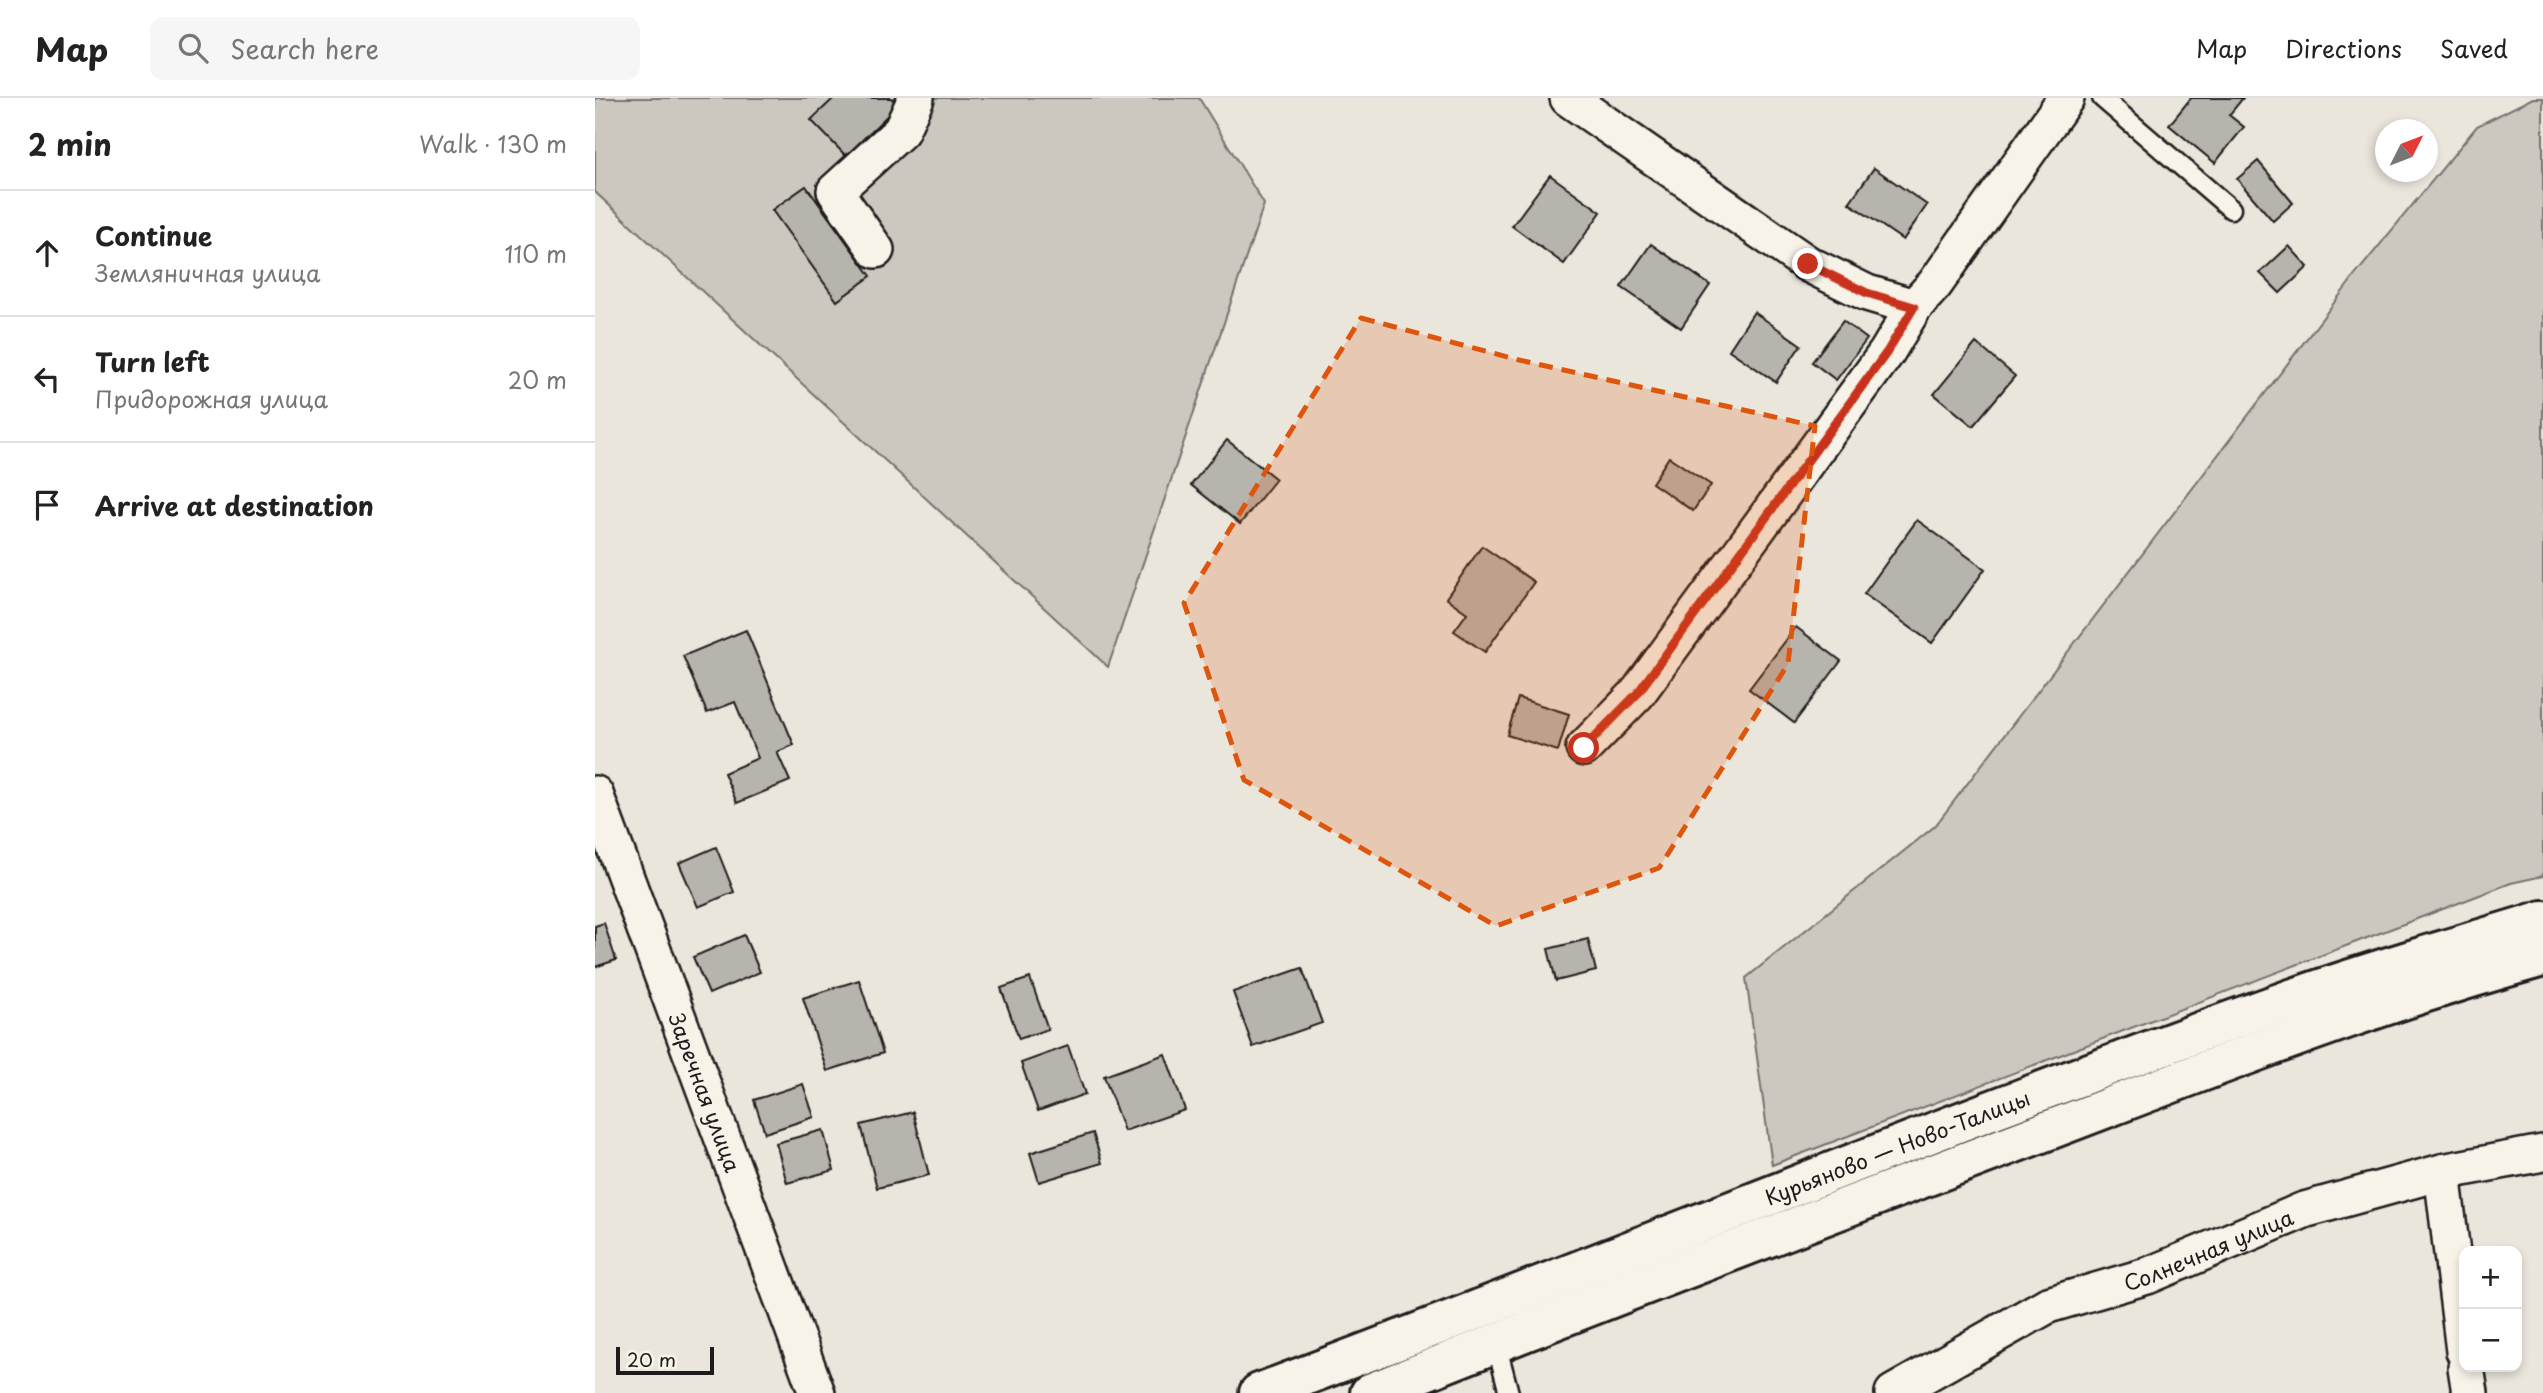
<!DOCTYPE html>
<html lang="en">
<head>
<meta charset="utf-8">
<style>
  body { margin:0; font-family:"Playpen Sans",sans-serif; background:#f6f6f6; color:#222 }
  .controls { position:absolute; right:21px; bottom:21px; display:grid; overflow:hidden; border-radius:14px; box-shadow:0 4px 10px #0003 }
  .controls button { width:63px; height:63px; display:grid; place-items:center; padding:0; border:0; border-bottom:2px solid #e0e0e0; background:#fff; color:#222; font:35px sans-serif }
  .compass { position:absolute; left:1780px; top:21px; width:63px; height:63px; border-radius:50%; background:#fff; box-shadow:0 4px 10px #0003; rotate:48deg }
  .scale { position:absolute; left:21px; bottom:18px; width:98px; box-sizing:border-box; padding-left:7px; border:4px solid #1c1c1c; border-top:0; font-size:19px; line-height:24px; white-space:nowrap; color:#1c1c1c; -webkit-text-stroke:5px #f7f3e8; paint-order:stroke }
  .stop { position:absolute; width:21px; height:21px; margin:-16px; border:5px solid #c8321e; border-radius:50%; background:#fff }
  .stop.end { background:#c8321e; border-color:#fff; box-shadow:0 2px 7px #0008 }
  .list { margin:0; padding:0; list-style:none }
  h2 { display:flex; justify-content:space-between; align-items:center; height:91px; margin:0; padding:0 28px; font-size:30px }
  h2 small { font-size:23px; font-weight:400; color:#767676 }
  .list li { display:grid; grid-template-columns:46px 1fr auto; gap:21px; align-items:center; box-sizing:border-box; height:126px; padding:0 28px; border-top:2px solid #e0e0e0 }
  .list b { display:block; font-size:26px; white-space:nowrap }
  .list p { margin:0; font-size:23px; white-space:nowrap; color:#767676 }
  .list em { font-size:23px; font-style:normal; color:#767676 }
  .icon { flex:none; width:38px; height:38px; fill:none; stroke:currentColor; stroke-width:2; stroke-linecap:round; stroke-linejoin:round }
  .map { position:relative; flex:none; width:1948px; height:1295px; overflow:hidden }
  header { display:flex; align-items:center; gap:42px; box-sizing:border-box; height:98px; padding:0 35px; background:#fff; border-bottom:2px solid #e0e0e0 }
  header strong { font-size:33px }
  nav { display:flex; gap:38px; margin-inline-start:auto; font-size:24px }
  .search { width:490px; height:63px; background:#f6f6f6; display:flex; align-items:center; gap:18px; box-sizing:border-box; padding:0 24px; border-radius:14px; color:#767676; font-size:26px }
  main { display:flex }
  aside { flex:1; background:#fff }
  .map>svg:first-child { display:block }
  .green { fill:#ccc8c0; stroke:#74726e; stroke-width:2 }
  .building { fill:#b6b4ac; stroke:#1c1c1c; stroke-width:2 }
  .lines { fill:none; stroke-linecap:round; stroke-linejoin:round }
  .service-casing { stroke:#1c1c1c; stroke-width:23 }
  .minor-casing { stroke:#1c1c1c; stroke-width:40 }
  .secondary-casing { stroke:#1c1c1c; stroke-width:44 }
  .service { stroke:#f7f3e8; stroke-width:18 }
  .minor { stroke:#f7f3e8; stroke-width:35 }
  .secondary { stroke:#f7f3e8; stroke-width:38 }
  .route { stroke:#c8321e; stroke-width:9 }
  .marked { fill:#de560d; fill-opacity:0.2; stroke:#de560d; stroke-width:5; stroke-dasharray:14 9; stroke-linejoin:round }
  .labels { text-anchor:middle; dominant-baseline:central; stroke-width:6; stroke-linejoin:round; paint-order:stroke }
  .street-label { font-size:21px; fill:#1c1c1c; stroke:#f7f3e8 }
</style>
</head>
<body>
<header>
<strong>Map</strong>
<div class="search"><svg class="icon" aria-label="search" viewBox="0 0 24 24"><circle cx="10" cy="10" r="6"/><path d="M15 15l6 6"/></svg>Search here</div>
<nav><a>Map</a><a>Directions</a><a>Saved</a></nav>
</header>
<main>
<aside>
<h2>2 min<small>Walk · 130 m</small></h2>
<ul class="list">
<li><svg class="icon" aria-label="ahead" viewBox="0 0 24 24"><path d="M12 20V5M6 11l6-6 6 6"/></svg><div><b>Continue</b><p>Земляничная улица</p></div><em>110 m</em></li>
<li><svg class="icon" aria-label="left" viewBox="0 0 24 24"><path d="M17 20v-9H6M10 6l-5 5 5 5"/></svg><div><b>Turn left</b><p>Придорожная улица</p></div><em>20 m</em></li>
<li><svg class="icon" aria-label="arrive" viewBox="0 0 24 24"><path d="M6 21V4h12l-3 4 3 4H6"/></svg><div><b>Arrive at destination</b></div></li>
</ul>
</aside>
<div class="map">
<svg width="1948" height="1295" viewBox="0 0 1948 1295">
  <rect width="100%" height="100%" fill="#eae6dc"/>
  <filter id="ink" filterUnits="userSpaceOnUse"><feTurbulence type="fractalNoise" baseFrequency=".0143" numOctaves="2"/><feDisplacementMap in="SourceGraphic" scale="14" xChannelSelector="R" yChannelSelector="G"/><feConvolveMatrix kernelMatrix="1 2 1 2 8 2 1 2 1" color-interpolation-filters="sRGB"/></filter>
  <g filter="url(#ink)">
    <g class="green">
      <polygon points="0,0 604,0 669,106 513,569 0,94"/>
      <polygon points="1938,0 1948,0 1948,778 1916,785 1177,1067 1151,880 1340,728 1761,176 1882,28"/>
    </g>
    <g class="building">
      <polygon points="239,0 296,0 303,7 251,58 216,22"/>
      <polygon points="1596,0 1648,0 1634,17 1649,29 1620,65 1574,27"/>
      <polygon points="1663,63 1698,105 1678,123 1642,81"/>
      <polygon points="1279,70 1332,107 1308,142 1254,105"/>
      <polygon points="955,77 1006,114 969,166 917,128"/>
      <polygon points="211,88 276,178 242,203 177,112"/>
      <polygon points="1056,146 1115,187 1086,230 1026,189"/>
      <polygon points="1694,148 1713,169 1685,195 1665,175"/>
      <polygon points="1159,214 1206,247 1181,284 1134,252"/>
      <polygon points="1248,223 1272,241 1241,282 1217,264"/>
      <polygon points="1381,245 1420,278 1378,328 1339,296"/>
      <polygon points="632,342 681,381 645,426 596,387"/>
      <polygon points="1074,359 1116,387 1098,413 1057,385"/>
      <polygon points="1322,422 1390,471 1337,545 1269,496"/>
      <polygon points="887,448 939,484 890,554 859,533 872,515 851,500"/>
      <polygon points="1201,529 1246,563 1199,625 1154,591"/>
      <polygon points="151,532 199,647 182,654 195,683 142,705 129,675 163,660 140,604 112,615 88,558"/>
      <polygon points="923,600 974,616 963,653 912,637"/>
      <polygon points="121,749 139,794 103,809 84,765"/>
      <polygon points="9,825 21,862 0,869 0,828"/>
      <polygon points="149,837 165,874 114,896 98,859"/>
      <polygon points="993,841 1001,873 961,883 953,851"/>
      <polygon points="707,870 727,925 658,949 638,894"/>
      <polygon points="435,880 453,931 424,941 406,890"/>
      <polygon points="264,882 288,955 232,973 208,900"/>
      <polygon points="473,948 490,996 443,1013 426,965"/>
      <polygon points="570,956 590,1012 529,1033 509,978"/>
      <polygon points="208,986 219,1019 170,1035 159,1002"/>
      <polygon points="318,1014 334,1077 282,1090 266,1027"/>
      <polygon points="228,1032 239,1072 192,1085 181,1045"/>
      <polygon points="498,1035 507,1065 444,1084 435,1055"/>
    </g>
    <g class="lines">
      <g class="service-casing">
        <g id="service">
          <polyline points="1507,0 1636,111"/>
          <polyline points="901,1245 914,1295"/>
        </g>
      </g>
      <g class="minor-casing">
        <g id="minor">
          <polyline points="973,0 1213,166 1272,195 1319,209"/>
          <polyline points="281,152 240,93 306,33 321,0"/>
          <polyline points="989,650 1042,596 1292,254 1319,209 1340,186 1471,0"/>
          <path id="s1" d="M0 696 222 1295"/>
          <polyline points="1847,1074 1869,1253"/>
          <polyline points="1871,1269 1875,1295"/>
          <path id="s2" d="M1298 1295 1453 1207 1552 1178 1709 1112 1847 1074 1948 1055"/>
        </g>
      </g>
      <g class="secondary-casing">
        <g id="secondary">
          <path id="s3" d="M664 1295C1010 1166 1351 1024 1699 900 1780 871 1865 848 1948 822"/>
          <path d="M775 1295C995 1207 1217 1122 1438 1038 1607 974 1774 907 1948 859"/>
        </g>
      </g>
      <use href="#service" class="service"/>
      <use href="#minor" class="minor"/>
      <use href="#secondary" class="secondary"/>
    </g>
  </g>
  <g class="lines" filter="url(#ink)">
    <polyline class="route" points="989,650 1042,596 1292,254 1319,209 1272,195 1213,166"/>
  </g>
  <path class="marked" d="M766 220 924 262 1220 328 1193 566 1064 770 901 828 649 682 589 505Z"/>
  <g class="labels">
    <g class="street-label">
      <text stroke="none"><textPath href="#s1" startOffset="318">Заречная улица</textPath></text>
      <text stroke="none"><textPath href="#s3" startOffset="684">Курьяново — Ново-Талицы</textPath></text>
      <text stroke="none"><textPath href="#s2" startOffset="348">Солнечная улица</textPath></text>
    </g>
  </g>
</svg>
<div class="controls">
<button>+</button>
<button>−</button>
</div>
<svg class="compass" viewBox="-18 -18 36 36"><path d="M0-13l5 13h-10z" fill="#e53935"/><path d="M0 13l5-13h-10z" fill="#767676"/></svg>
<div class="scale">20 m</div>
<div class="stop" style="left:989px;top:650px"></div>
<div class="stop end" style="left:1213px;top:166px"></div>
</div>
</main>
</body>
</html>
